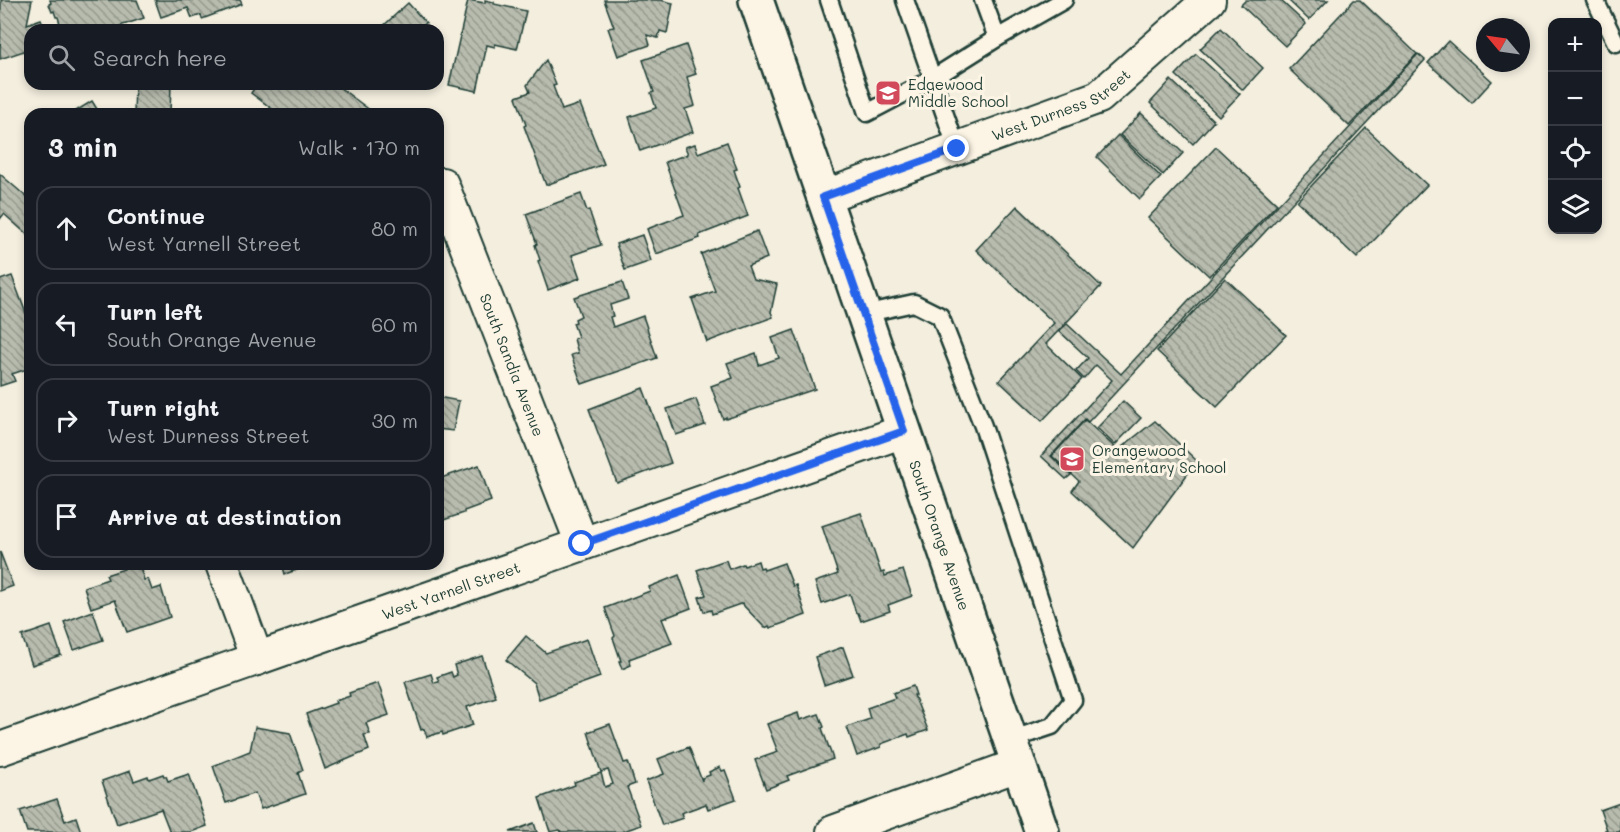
<!DOCTYPE html>
<html lang="en">
<head>
<meta charset="utf-8">
<style>
  body { margin:0; font-family:Mali,sans-serif; background:#242831; color:#f1f3f6 }
  .controls { position:absolute; right:18px; top:18px; display:grid; overflow:hidden; border-radius:12px; box-shadow:0 3px 9px #0003 }
  .controls button { width:54px; height:54px; display:grid; place-items:center; padding:0; border:0; border-bottom:2px solid #363941; background:#171b24; color:#f1f3f6; font:30px sans-serif }
  .compass { position:absolute; left:1476px; top:18px; width:54px; height:54px; border-radius:50%; background:#171b24; box-shadow:0 3px 9px #0003; rotate:299deg }
  .stop { position:absolute; width:18px; height:18px; margin:-14px; border:4px solid #2563eb; border-radius:50%; background:#fff }
  .stop.end { background:#2563eb; border-color:#fff; box-shadow:0 2px 6px #0008 }
  .list { margin:0; padding:0; list-style:none }
  h2 { display:flex; justify-content:space-between; align-items:center; height:78px; margin:0; padding:0 24px; font-size:26px }
  h2 small { font-size:20px; font-weight:400; color:#9ea1a6 }
  .list li { display:grid; grid-template-columns:39px 1fr auto; gap:18px; align-items:center; box-sizing:border-box; height:84px; margin:0 12px 12px; padding:0 12px; border:2px solid #363941; border-radius:18px }
  .list b { display:block; font-size:22px; white-space:nowrap }
  .list p { margin:0; font-size:20px; white-space:nowrap; color:#9ea1a6 }
  .list em { font-size:20px; font-style:normal; color:#9ea1a6 }
  .icon { flex:none; width:33px; height:33px; fill:none; stroke:currentColor; stroke-width:2; stroke-linecap:round; stroke-linejoin:round }
  .map { position:relative; flex:none; width:1620px; height:832px; overflow:hidden }
  .search { position:absolute; background:#171b24; box-shadow:0 3px 9px #0003; left:24px; top:24px; width:420px; height:66px; display:flex; align-items:center; gap:15px; box-sizing:border-box; padding:0 21px; border-radius:18px; color:#9ea1a6; font-size:22px }
  .panel { position:absolute; background:#171b24; box-shadow:0 3px 9px #0003; left:24px; top:108px; width:420px; height:462px; border-radius:18px }
  .map>svg:first-child { display:block }
  .building { fill:url(#building-back-hatch); stroke:#1f3d34; stroke-width:1.5 }
  .lines { fill:none; stroke-linecap:round; stroke-linejoin:round }
  .lane-casing { stroke:#1f3d34; stroke-width:21 }
  .street-casing { stroke:#1f3d34; stroke-width:36 }
  .secondary-casing { stroke:#1f3d34; stroke-width:38 }
  .lane { stroke:#fcf5e5; stroke-width:16 }
  .street { stroke:#fcf5e5; stroke-width:32 }
  .secondary { stroke:#fcf5e5; stroke-width:33 }
  .route { stroke:#2563eb; stroke-width:8 }
  .labels { text-anchor:middle; dominant-baseline:central; stroke-width:6; stroke-linejoin:round; paint-order:stroke }
  .poi-label { font-size:15px; fill:#1f3d34; stroke:#fcf5e5; text-anchor:start }
  .street-label { font-size:15px; fill:#1f3d34; stroke:#fcf5e5 }
</style>
</head>
<body>
<div class="map">
<svg width="1620" height="832" viewBox="0 0 1620 832">
  <defs>
    <pattern id="building-back-hatch" width="6" height="6" patternUnits="userSpaceOnUse" patternTransform="scale(1.5)"><rect width="6" height="6" fill="#b8bcae"/><path d="M-1 5l2 2M0 0l6 6M5-1l2 2" fill="none" stroke="#959a8e"/></pattern>
  </defs>
  <rect width="100%" height="100%" fill="#f3eede"/>
  <filter id="ink" filterUnits="userSpaceOnUse"><feTurbulence type="fractalNoise" baseFrequency=".0167" numOctaves="2"/><feDisplacementMap in="SourceGraphic" scale="12" xChannelSelector="R" yChannelSelector="G"/><feConvolveMatrix kernelMatrix="1 2 1 2 8 2 1 2 1" color-interpolation-filters="sRGB"/></filter>
  <g filter="url(#ink)">
    <g class="building">
      <polygon points="1,0 32,0 27,24 41,19 45,30 30,30 30,49 0,59"/>
      <polygon points="50,0 137,0 144,18 120,26 122,30 62,30 58,17 56,17 54,11 52,12 49,4 51,3"/>
      <polygon points="155,0 240,0 242,4 202,19 201,15 192,18 188,8 161,17"/>
      <polygon points="468,0 485,3 485,0 494,2 494,4 526,11 517,49 495,44 495,47 487,45 477,91 449,85"/>
      <polygon points="604,0 660,0 673,3 667,33 660,31 658,38 647,35 650,45 618,56 608,28 614,27"/>
      <polygon points="1246,0 1280,0 1306,24 1285,46 1241,5"/>
      <polygon points="1288,0 1328,0 1309,20"/>
      <polygon points="1354,0 1360,0 1417,54 1349,126 1289,69"/>
      <polygon points="408,3 426,23 418,30 379,30"/>
      <polygon points="1221,28 1263,68 1243,90 1200,49"/>
      <polygon points="1448,41 1492,81 1472,103 1428,63"/>
      <polygon points="686,45 696,74 687,77 695,106 685,109 693,132 640,151 629,117 656,108 651,93 654,92 643,60"/>
      <polygon points="1196,54 1240,94 1219,116 1176,75"/>
      <polygon points="1418,54 1425,60 1088,422 1085,419 1051,456 1071,475 1066,479 1041,456 1112,380 1096,365 1084,379 1076,371 1088,358 1059,331 1067,324 1121,374"/>
      <polygon points="546,60 556,85 553,86 562,110 580,104 604,164 546,185 524,126 526,125 516,97 530,92 527,85"/>
      <polygon points="1171,80 1214,121 1193,144 1150,103"/>
      <polygon points="135,84 171,84 170,114 134,114"/>
      <polygon points="257,84 335,84 375,114 330,114 322,108 318,113 317,112 315,114 279,114 251,93"/>
      <polygon points="92,101 100,114 71,114"/>
      <polygon points="1141,113 1183,153 1163,175 1120,135"/>
      <polygon points="1366,128 1427,185 1357,258 1297,201"/>
      <polygon points="1118,135 1161,177 1140,199 1097,157"/>
      <polygon points="727,142 737,169 734,170 740,187 738,188 748,216 699,235 700,238 656,254 647,229 684,215 665,162 688,154 685,147 695,144 698,153"/>
      <polygon points="1216,147 1277,204 1209,276 1148,218"/>
      <polygon points="0,174 30,200 30,237 4,214 0,219"/>
      <polygon points="581,194 587,211 589,210 601,245 572,255 580,278 548,290 538,261 540,260 535,245 537,244 526,214"/>
      <polygon points="1017,206 1101,286 1046,344 1082,379 1042,421 999,381 1054,323 976,250"/>
      <polygon points="757,231 767,258 748,266 753,279 777,284 771,312 773,317 707,342 692,299 715,291 701,254"/>
      <polygon points="642,235 651,261 625,270 616,244"/>
      <polygon points="12,276 30,324 30,368 12,374 15,381 0,386 0,280"/>
      <polygon points="1225,278 1286,335 1217,407 1157,351"/>
      <polygon points="622,282 628,299 610,305 613,316 610,317 613,327 643,316 657,358 582,384 571,355 578,353 574,339 578,337 573,323 576,322 575,319 581,316 574,297"/>
      <polygon points="794,330 815,389 726,419 726,417 723,419 711,386 733,378 727,363 756,353 759,365 779,358 772,338"/>
      <polygon points="643,388 671,463 617,483 589,409"/>
      <polygon points="438,397 459,401 453,431 438,429"/>
      <polygon points="696,399 705,425 676,435 667,409"/>
      <polygon points="1123,401 1141,418 1115,445 1097,428"/>
      <polygon points="1085,420 1118,450 1155,421 1197,461 1133,548 1072,491 1079,481 1052,456"/>
      <polygon points="479,465 491,501 464,511 464,513 438,522 438,479"/>
      <polygon points="861,513 881,573 884,572 885,576 903,570 912,596 888,605 890,611 861,621 858,613 856,613 850,594 822,604 815,582 838,574 822,526"/>
      <polygon points="0,552 13,586 0,591"/>
      <polygon points="726,560 729,569 743,564 744,566 758,561 760,568 763,567 764,570 784,563 793,586 796,585 806,615 770,628 769,626 765,628 744,606 743,603 712,614 711,610 704,612 699,597 706,595 697,570"/>
      <polygon points="139,564 144,580 148,579 152,590 161,587 170,617 127,632 115,600 91,608 84,587 108,579 106,575 124,569 124,567"/>
      <polygon points="282,564 314,564 285,574"/>
      <polygon points="679,575 691,608 662,619 672,643 629,659 631,665 622,669 619,661 621,661 613,638 615,636 605,608 650,591 649,587"/>
      <polygon points="93,611 103,640 74,650 64,622"/>
      <polygon points="51,626 61,655 32,665 22,636"/>
      <polygon points="526,636 546,653 587,639 600,677 539,699 534,683 506,660"/>
      <polygon points="843,647 853,675 824,685 815,657"/>
      <polygon points="482,656 496,697 467,707 473,725 443,735 442,732 427,737 424,729 421,730 405,682 431,674 434,683 439,682 437,677 451,672 453,677 457,675 454,665"/>
      <polygon points="378,683 389,715 366,723 370,734 364,735 369,750 325,769 306,714 336,703 335,701 350,696 349,693"/>
      <polygon points="913,686 916,695 914,695 928,730 909,737 908,734 881,744 881,747 857,756 847,727 870,719 867,708 895,698 893,693"/>
      <polygon points="798,713 800,720 819,714 824,727 822,728 833,759 787,776 789,780 766,789 755,760 778,752 767,724"/>
      <polygon points="610,724 624,763 628,762 635,784 627,787 641,825 621,832 561,832 560,830 550,832 539,798 575,785 574,782 601,773 605,787 613,784 608,770 601,772 588,732"/>
      <polygon points="255,727 290,733 303,770 298,773 305,794 261,809 255,793 226,803 213,766 250,751"/>
      <polygon points="689,747 702,781 702,778 710,775 709,772 720,767 722,771 725,770 736,799 708,809 706,804 681,813 683,818 662,825 646,781 664,774 658,759"/>
      <polygon points="130,771 134,781 148,776 149,779 163,774 164,776 166,776 168,781 189,774 207,826 191,832 170,832 161,809 117,824 102,781"/>
      <polygon points="57,799 65,821 76,817 81,832 27,832 20,811"/>
      <polygon points="1620,803 1620,832 1606,832 1605,830 1607,830 1600,810"/>
      <polygon points="534,823 537,832 510,832"/>
    </g>
    <g class="lines">
      <g class="lane-casing">
        <g id="lane">
          <polyline points="829,0 867,113 932,79 997,38 1064,0"/>
          <polyline points="905,0 957,149"/>
          <polyline points="983,0 997,38"/>
          <polyline points="1595,0 1616,43"/>
          <polyline points="863,314 914,303 940,316 983,426 1073,700 1052,726 1010,740"/>
        </g>
      </g>
      <g class="street-casing">
        <g id="street">
          <path id="s1" d="M442 184 582 544"/>
          <path id="s2" d="M823 197 1099 97 1209 0"/>
          <polyline points="222,564 257,659"/>
          <path id="s3" d="M0 749 904 431"/>
          <polyline points="833,832 1018,765"/>
        </g>
      </g>
      <g class="secondary-casing">
        <g id="secondary">
          <path id="s4" d="M756 0 1042 832"/>
        </g>
      </g>
      <use href="#lane" class="lane"/>
      <use href="#street" class="street"/>
      <use href="#secondary" class="secondary"/>
    </g>
  </g>
  <g class="lines" filter="url(#ink)">
    <polyline class="route" points="582,544 904,431 823,197 957,149"/>
  </g>
  <defs>
    <g id="school-square" transform="scale(1.35)"><rect x="-9" y="-9" width="18" height="18" rx="4" fill="#d1495b" stroke="#fcf5e5"/><path d="M0-5L7-2L0 1L-7-2ZM-4 1L0 2.5L4 1V4Q0 6-4 4Z" fill="#fff"/></g>
  </defs>
  <g fill-rule="evenodd">
    <use href="#school-square" x="888" y="93"/>
    <use href="#school-square" x="1072" y="459"/>
  </g>
  <g class="labels">
    <g class="poi-label">
      <text x="908" y="84">Edgewood<tspan x="908" dy="17">Middle School</tspan></text>
      <text x="1092" y="450">Orangewood<tspan x="1092" dy="17">Elementary School</tspan></text>
    </g>
    <g class="street-label">
      <text stroke="none"><textPath href="#s2" startOffset="256">West Durness Street</textPath></text>
      <text stroke="none"><textPath href="#s1" startOffset="194">South Sandia Avenue</textPath></text>
      <text stroke="none"><textPath href="#s4" startOffset="566">South Orange Avenue</textPath></text>
      <text stroke="none"><textPath href="#s3" startOffset="478">West Yarnell Street</textPath></text>
    </g>
  </g>
</svg>
<div class="controls">
<button>+</button>
<button>−</button>
<button><svg class="icon" aria-label="locate" viewBox="0 0 24 24"><circle cx="12" cy="12" r="6"/><path d="M12 2v4M12 18v4M2 12h4M18 12h4"/></svg></button>
<button><svg class="icon" aria-label="layers" viewBox="0 0 24 24"><path d="M12 4l9 5-9 5-9-5zM3 14l9 5 9-5"/></svg></button>
</div>
<svg class="compass" viewBox="-18 -18 36 36"><path d="M0-13l5 13h-10z" fill="#e53935"/><path d="M0 13l5-13h-10z" fill="#9ea1a6"/></svg>
<div class="stop" style="left:582px;top:544px"></div>
<div class="stop end" style="left:957px;top:149px"></div>
<div class="search"><svg class="icon" aria-label="search" viewBox="0 0 24 24"><circle cx="10" cy="10" r="6"/><path d="M15 15l6 6"/></svg>Search here</div>
<section class="panel">
<h2>3 min<small>Walk · 170 m</small></h2>
<ul class="list">
<li><svg class="icon" aria-label="ahead" viewBox="0 0 24 24"><path d="M12 20V5M6 11l6-6 6 6"/></svg><div><b>Continue</b><p>West Yarnell Street</p></div><em>80 m</em></li>
<li><svg class="icon" aria-label="left" viewBox="0 0 24 24"><path d="M17 20v-9H6M10 6l-5 5 5 5"/></svg><div><b>Turn left</b><p>South Orange Avenue</p></div><em>60 m</em></li>
<li><svg class="icon" aria-label="right" viewBox="0 0 24 24"><path d="M7 20v-9h11M14 6l5 5-5 5"/></svg><div><b>Turn right</b><p>West Durness Street</p></div><em>30 m</em></li>
<li><svg class="icon" aria-label="arrive" viewBox="0 0 24 24"><path d="M6 21V4h12l-3 4 3 4H6"/></svg><div><b>Arrive at destination</b></div></li>
</ul>
</section>
</div>
</body>
</html>
